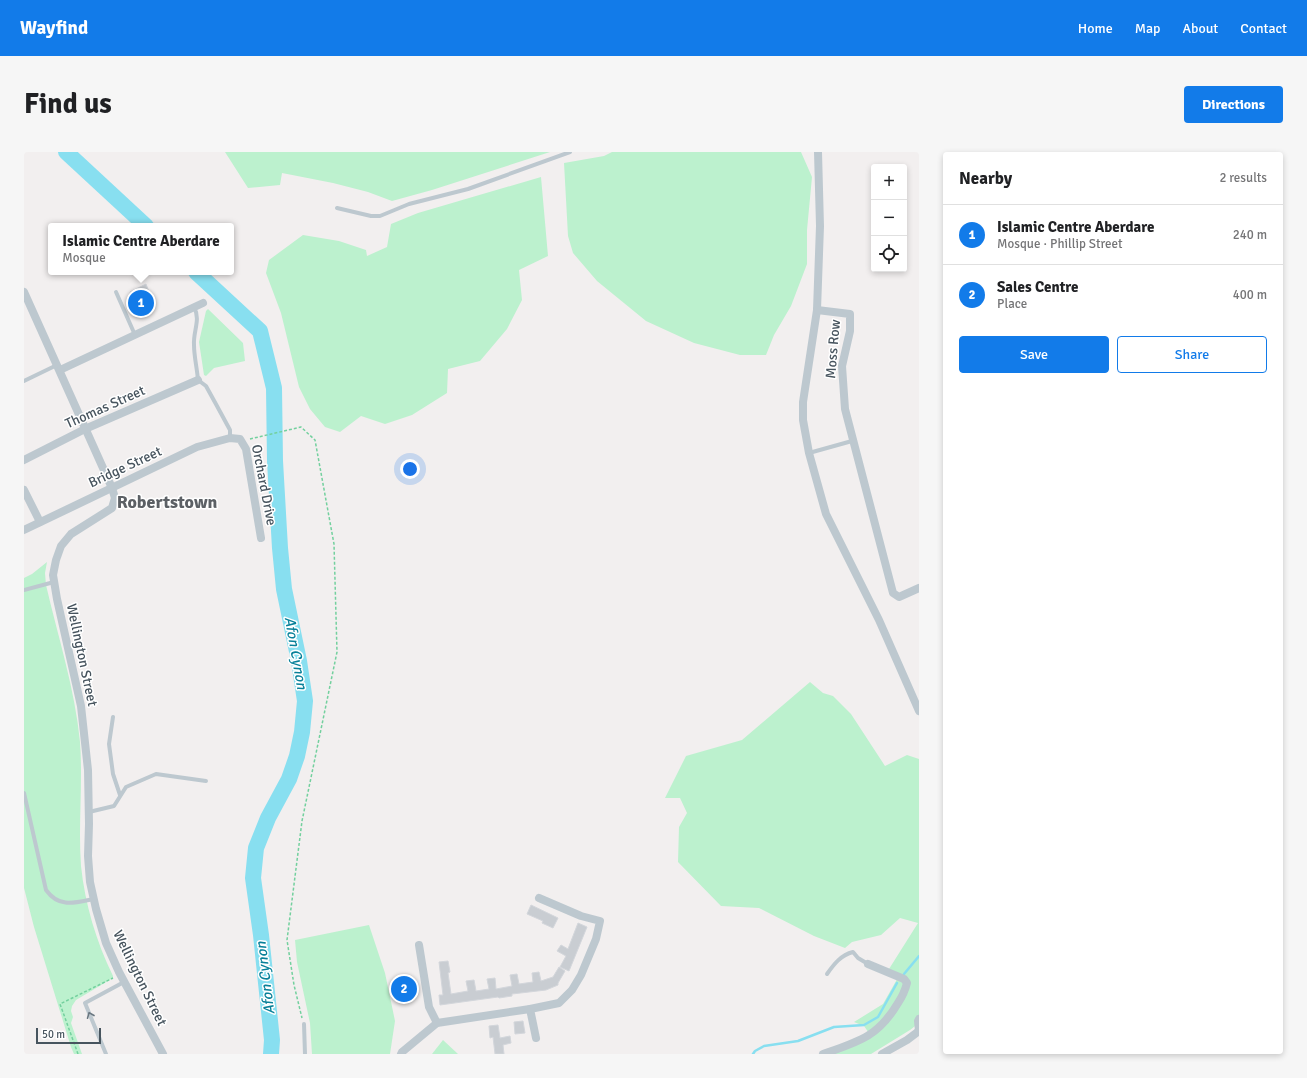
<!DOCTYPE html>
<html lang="en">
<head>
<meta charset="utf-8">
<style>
  body { margin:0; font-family:Signika,sans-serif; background:#f6f6f6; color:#202124 }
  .controls { position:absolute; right:12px; top:12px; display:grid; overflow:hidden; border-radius:4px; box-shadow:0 2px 6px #0003 }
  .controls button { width:36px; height:36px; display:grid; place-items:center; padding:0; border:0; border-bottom:1px solid #e0e0e0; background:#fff; color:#202124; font:20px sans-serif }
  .scale { position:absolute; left:12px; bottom:10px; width:65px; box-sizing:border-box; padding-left:4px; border:2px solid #47545e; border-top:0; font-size:11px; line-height:14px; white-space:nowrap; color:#47545e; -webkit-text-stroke:3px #fff; paint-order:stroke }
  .you { position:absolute; left:386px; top:317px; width:14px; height:14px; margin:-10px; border:3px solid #fff; border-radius:50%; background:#1a73e8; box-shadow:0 0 0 6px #1a73e833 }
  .badge { display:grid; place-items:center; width:26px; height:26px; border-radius:50%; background:#127be9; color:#fff; font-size:13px; font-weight:700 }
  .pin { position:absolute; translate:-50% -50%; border:2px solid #fff; box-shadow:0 1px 4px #0006 }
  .popup { position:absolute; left:24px; top:71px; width:186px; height:52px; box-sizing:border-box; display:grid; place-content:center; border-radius:4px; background:#fff; filter:drop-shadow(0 1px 3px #0005); font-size:13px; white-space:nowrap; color:#757577 }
  .popup b { font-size:15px; color:#202124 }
  .popup::after { content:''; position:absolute; left:50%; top:100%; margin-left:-8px; border:8px solid transparent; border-top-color:#fff }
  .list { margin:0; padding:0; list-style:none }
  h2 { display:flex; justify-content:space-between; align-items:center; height:52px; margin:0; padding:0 16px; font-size:17px }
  h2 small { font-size:13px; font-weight:400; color:#757577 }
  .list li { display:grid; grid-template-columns:26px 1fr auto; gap:12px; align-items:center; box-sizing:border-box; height:60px; padding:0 16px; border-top:1px solid #e0e0e0 }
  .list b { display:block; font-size:15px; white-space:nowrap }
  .list p { margin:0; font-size:13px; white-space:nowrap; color:#757577 }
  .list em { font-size:13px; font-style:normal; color:#757577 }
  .actions { display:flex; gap:8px; padding:12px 16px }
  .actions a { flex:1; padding:9px 0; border:1px solid #127be9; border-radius:4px; text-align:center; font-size:14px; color:#127be9 }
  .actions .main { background:#127be9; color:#fff }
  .icon { flex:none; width:22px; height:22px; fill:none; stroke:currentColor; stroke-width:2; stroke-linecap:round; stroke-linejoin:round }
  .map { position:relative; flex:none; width:895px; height:902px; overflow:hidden; border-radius:4px }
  header { display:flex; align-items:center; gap:24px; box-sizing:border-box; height:56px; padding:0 20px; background:#127be9; color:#fff }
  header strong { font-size:19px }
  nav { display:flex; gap:22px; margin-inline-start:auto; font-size:14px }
  .intro { display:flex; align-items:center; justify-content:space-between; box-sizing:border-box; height:96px; padding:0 24px }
  h1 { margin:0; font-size:28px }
  .button { padding:10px 18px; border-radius:4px; background:#127be9; color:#fff; font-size:14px; font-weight:700 }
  main { display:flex; gap:24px; padding:0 24px }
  aside { flex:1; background:#fff; border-radius:4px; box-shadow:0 2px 6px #0003 }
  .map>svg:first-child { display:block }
  .green { fill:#bcf1ce }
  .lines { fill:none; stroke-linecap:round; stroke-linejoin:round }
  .stream { stroke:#88dff0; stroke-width:2.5 }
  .river { stroke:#88dff0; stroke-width:16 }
  .building { fill:#c9cdd2; stroke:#d3d6db }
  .path { stroke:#73d09e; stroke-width:1.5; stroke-dasharray:3 2; stroke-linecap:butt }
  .service { stroke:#bdc8cf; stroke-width:4 }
  .minor { stroke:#bdc8cf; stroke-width:8 }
  .oneway { stroke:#6a7780 }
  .labels { text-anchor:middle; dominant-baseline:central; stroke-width:3; stroke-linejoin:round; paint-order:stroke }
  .street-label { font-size:14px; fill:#47545e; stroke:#fff }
  .water-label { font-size:15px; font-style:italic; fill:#088199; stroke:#fff }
  .district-label { font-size:18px; font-weight:bold; fill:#5c6065; stroke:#fff }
</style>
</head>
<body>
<header>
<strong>Wayfind</strong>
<nav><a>Home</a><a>Map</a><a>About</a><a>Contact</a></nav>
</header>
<div class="intro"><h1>Find us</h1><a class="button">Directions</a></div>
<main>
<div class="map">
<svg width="895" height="902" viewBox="0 0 895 902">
  <rect width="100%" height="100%" fill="#f2efef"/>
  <g class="green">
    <polygon points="201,0 526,0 408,38 368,49 344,40 309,31 258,21 256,33 224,36"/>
    <polygon points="588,0 777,0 788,25 783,78 783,112 767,154 750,183 742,203 716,203 670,191 622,169 573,129 549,101 544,84 540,11 580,4"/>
    <polygon points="517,25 524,104 495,118 498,148 483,177 456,209 424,217 423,241 388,263 361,272 337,264 316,280 301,275 286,257 275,235 257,161 242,121 245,108 279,83 315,89 342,98 343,104 363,95 367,72 394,61"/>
    <polygon points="184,157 219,191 221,209 190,216 182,224 180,223 175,190 182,159"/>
    <path d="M23 410 21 421 22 433C34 485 51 537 56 590 59 631 54 673 57 714 61 752 72 789 89 824V826L52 848 48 854 47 859 49 865 47 871 58 902H50L47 895 10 775 0 736V426L8 422Z"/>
    <polygon points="786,530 799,541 809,544 827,562 861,614 883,603 895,607 895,871 886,878 847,902 807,902 847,884 840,874 830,870 859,852 876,822 865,817 894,771 876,766 857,783 828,790 821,796 790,784 735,756 697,754 654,710 655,675 663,661 656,646 641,646 662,604 718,588"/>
    <polygon points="345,773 361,821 371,869 366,902 288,902 286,871 273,810 271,788"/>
    <polygon points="419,888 434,902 408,902"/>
  </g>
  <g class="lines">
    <g class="stream">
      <polyline points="880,822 895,804"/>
      <polyline points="729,902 731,899 740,894 774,889 810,875 840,873 854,865 873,831"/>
    </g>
    <g class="river">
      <polyline points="42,0 122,74"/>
      <polyline points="172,120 236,179 250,236 251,309 256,396 260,437 275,509 281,549 278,580 273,604 265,627 244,666 232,696 229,726 237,783 248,888 247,902"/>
    </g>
  </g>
  <g class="building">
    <polygon points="122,132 125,140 119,143 126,160 120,164 119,159 116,161 106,140"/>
    <polygon points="507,753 534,766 529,776 518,771 519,769 503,762"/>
    <polygon points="554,771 563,775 545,819 536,815 542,804 533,799 537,793 544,797"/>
    <polygon points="424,809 426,820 424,821 427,842 444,839 442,829 450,828 452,839 465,837 463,827 471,826 472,837 488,834 486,823 493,822 495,832 509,830 508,821 515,820 517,829 529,825 535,815 541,819 534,831 534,833 522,838 488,842 488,844 475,846 474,845 416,853 415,843 419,843 415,810"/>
    <polygon points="381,831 385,839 379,842 375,835"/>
    <polygon points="499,869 501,881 491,882 490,870"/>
    <polygon points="474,873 476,886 486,884 487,891 479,893 480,902 471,902 469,885 466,886 465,874"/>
  </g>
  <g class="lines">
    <g class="path">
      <polyline points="226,287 277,275 291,288 310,392 313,500 278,669 263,788 270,833 278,866"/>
      <polyline points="54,902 36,852 89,826"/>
    </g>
    <g class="service">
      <polyline points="313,56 347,64 356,64 385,52 444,37 546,0"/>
      <polyline points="92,140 111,183"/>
      <path d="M170 155C177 168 169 179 170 193 170 204 173 216 174 228L182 234 193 254 206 278V286"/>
      <polyline points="0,229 33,213"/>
      <polyline points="785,301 828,289"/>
      <polyline points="0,438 30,430"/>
      <polyline points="89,565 85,592 89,622 96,643"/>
      <path d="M0 641 22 738C35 756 50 751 69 747"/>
      <polyline points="65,660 90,654 102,635 132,622 182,629"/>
      <path d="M803 822C810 812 817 803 829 800L834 806 844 812"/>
      <polyline points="280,872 281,902"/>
      <polyline points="82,902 61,851 100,830"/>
    </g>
    <g class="minor">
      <polyline points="794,0 796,74 793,158 779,250 779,268 785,301 802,362 855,468 895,559"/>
      <polyline points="0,140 88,336 91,346 88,356 47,382 37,394 32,408 29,423 33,447 57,554 64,618 65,672 64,704 66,730 72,757 82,791 95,820 139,902"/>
      <polyline points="793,158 826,162 826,179 818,214 821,257 869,441 875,445 895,436"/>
      <polyline points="36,218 179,151"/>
      <polyline points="0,308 61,277 174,228"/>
      <polyline points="0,338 16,370"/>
      <polyline points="0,378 173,295 206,286 216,287 222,297 237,386"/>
      <polyline points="395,793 405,855 413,871"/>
      <polyline points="506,857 512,886"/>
      <polyline points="895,867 894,869 895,879"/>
      <polyline points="377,902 378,900 413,871 506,857 535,851 548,838 557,823 572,787 576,769 557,764 515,746"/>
      <path d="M799 902C834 890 854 885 874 851 878 845 881 839 883 831L880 827 844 812"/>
      <polyline points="858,902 883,888 895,879"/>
    </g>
  </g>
  <defs><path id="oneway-chevron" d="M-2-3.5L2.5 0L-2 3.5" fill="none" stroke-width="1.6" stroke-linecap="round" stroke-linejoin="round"/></defs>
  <use class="oneway" href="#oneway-chevron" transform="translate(66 863) rotate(-112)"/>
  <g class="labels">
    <g class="street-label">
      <text transform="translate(809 197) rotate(-85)">Moss Row</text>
      <text transform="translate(81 255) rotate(-24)">Thomas Street</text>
      <text transform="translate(101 315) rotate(-25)">Bridge Street</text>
      <text transform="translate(240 333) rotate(79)">Orchard Drive</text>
      <text transform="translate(58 503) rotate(78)">Wellington Street</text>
      <text transform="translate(116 826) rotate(64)">Wellington Street</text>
    </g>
    <g class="water-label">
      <text transform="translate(272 501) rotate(80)">Afon Cynon</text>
      <text transform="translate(241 826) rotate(-97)">Afon Cynon</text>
    </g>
    <g class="district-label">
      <text x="143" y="350">Robertstown</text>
    </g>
  </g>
</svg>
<div class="controls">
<button>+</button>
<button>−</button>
<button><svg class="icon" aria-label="locate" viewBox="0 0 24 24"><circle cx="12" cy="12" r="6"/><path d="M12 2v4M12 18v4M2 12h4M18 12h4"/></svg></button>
</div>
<div class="scale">50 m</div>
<div class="you"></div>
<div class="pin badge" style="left:117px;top:151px">1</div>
<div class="popup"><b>Islamic Centre Aberdare</b>Mosque</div>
<div class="pin badge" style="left:380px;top:837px">2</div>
</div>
<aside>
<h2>Nearby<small>2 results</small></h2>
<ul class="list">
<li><span class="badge">1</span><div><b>Islamic Centre Aberdare</b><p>Mosque · Phillip Street</p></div><em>240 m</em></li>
<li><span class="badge">2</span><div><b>Sales Centre</b><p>Place</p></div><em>400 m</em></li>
</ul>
<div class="actions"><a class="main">Save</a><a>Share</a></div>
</aside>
</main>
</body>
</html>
